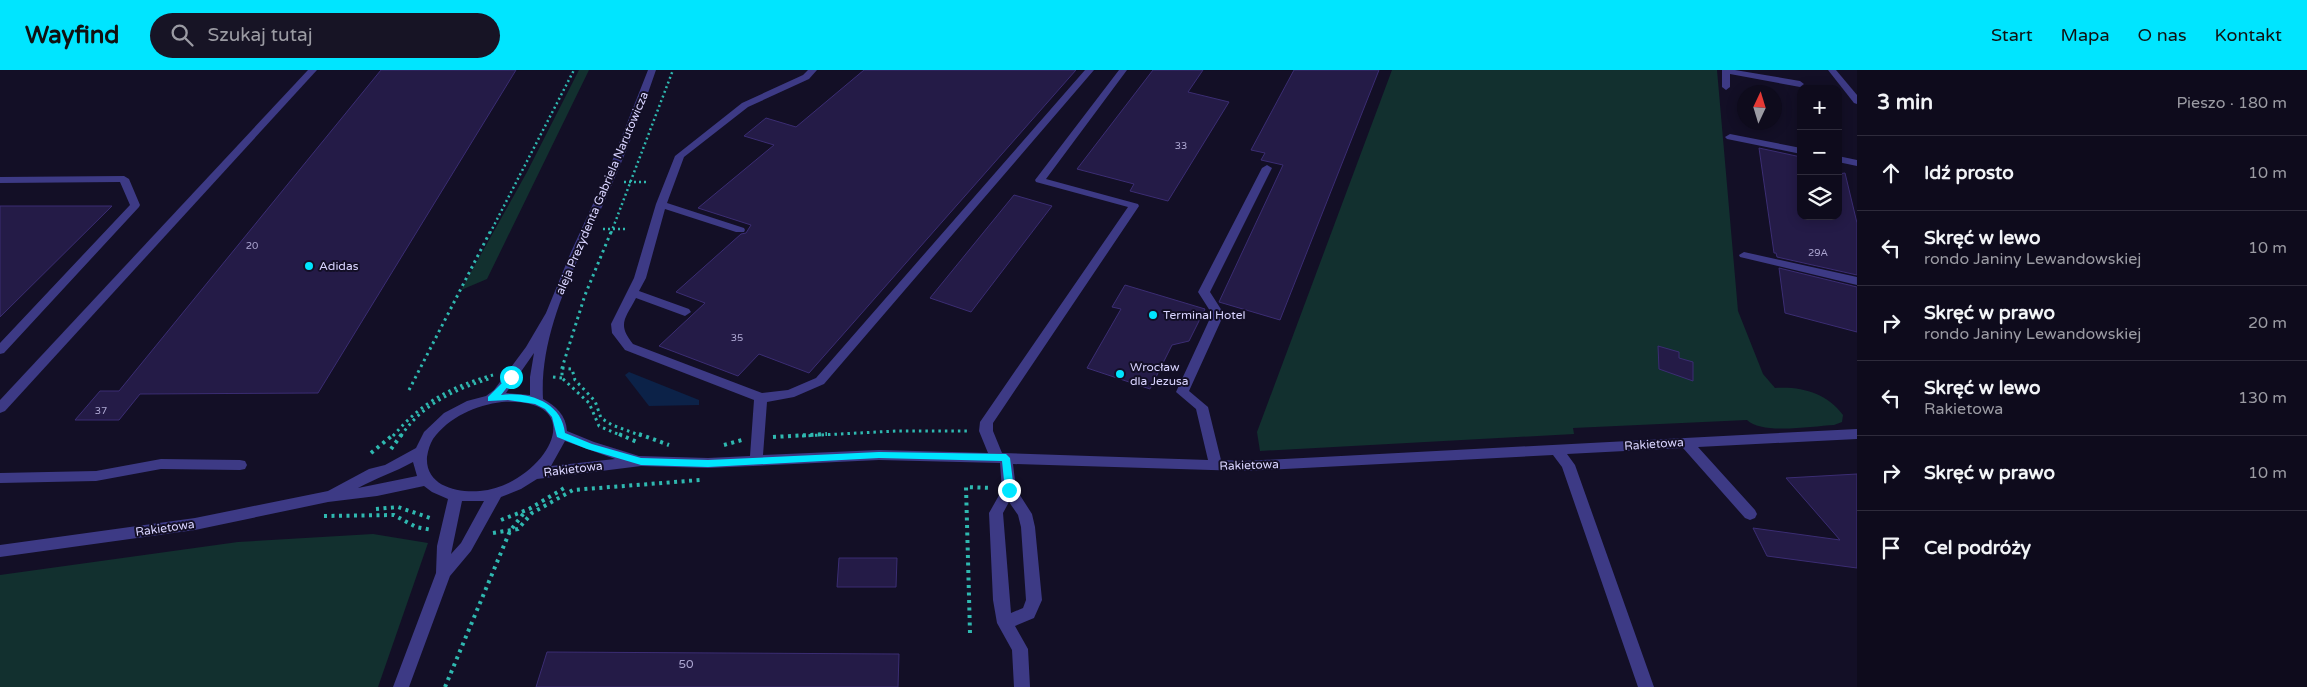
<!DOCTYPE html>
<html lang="pl">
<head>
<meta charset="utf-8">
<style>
  body { margin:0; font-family:"Varela Round",sans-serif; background:#171425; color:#f1f3f6 }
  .controls { position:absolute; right:15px; top:15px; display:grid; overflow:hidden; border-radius:10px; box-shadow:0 2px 12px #0003 }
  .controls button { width:45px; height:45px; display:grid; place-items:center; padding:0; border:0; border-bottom:1px solid #2e2b3b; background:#0e0b1c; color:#f1f3f6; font:25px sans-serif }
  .compass { position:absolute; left:1737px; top:15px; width:45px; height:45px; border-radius:50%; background:#0e0b1c; box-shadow:0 2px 12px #0003; rotate:4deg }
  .stop { position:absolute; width:15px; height:15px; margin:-11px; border:4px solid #00e5ff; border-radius:50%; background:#fff }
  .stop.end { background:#00e5ff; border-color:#fff; box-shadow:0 1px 5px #0008 }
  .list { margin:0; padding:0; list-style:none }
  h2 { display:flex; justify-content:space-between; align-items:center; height:65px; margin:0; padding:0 20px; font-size:21px }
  h2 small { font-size:16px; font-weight:400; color:#9b9ba3 }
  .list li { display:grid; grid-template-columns:32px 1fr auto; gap:15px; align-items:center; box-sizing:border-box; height:75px; padding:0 20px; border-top:1px solid #2e2b3b }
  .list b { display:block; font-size:19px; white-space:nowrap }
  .list p { margin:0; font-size:16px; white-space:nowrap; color:#9b9ba3 }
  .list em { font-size:16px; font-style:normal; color:#9b9ba3 }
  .icon { flex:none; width:28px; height:28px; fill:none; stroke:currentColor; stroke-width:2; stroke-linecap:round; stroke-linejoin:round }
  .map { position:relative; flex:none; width:1857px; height:617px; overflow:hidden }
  header { display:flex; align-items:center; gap:30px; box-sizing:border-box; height:70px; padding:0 25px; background:#00e5ff; color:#111 }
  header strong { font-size:24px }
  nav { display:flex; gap:28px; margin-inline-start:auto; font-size:18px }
  .search { width:350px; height:45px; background:#171425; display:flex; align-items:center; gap:12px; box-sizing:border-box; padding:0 18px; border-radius:28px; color:#9b9ba3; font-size:19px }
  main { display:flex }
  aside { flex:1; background:#0e0b1c }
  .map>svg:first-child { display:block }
  .green { fill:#12302f }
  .water { fill:#0c2248 }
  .building { fill:#241b47; stroke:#3b2d73 }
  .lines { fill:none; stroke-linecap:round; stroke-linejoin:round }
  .path-far2 { stroke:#2fb8b0; stroke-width:2.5; stroke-dasharray:2 3; stroke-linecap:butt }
  .path-far1 { stroke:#2fb8b0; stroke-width:3; stroke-dasharray:2.5 4; stroke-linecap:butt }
  .path { stroke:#2fb8b0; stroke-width:4; stroke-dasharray:3 4.5; stroke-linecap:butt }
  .minor { fill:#3d3a85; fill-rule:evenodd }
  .route { fill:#00e5ff }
  .poi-dot { fill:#00e5ff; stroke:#130f26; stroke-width:2 }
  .labels { text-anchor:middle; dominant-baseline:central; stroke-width:4; stroke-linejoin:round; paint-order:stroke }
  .number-label { font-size:10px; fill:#aca6d1 }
  .street-label { font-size:12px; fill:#d9d4ff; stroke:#130f26 }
  .poi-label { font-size:12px; fill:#d9d4ff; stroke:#130f26; text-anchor:start }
  .near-number-label { font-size:12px; fill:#aca6d1 }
</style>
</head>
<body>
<header>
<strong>Wayfind</strong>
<div class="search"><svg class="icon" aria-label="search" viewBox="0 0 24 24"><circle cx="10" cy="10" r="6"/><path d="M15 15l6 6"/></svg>Szukaj tutaj</div>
<nav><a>Start</a><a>Mapa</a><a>O nas</a><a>Kontakt</a></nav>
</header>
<main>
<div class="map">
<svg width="1857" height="617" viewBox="0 0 1857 617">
  <rect width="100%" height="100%" fill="#130f26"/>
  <g class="green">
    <polygon points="579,0 589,0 487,209 461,220 527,102"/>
    <path d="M1392 0H1717L1738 241 1763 304 1775 318C1801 316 1827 323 1843 345L1842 352 1834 355C1812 356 1763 365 1747 350L1573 358 1574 364 1260 381 1257 362Z"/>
    <polygon points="373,464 428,473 378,617 0,617 0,505 238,472"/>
  </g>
  <polygon class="water" points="629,302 699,330 699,335 649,336 625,305"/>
  <g class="building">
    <polygon points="381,0 516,0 318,323 140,324 119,350 75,350 100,321 119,321"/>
    <polygon points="864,0 1076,0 809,303 759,284 738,306 659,276 705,233 676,222 741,164 746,163 751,155 698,138 774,75 744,66 766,48 796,57"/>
    <polygon points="1153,0 1203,0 1188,22 1229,32 1168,131 1130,121 1134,114 1077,99"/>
    <polygon points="1294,0 1379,0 1280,250 1219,232 1283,95 1261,90 1265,83 1251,80"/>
    <polygon points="1759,78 1801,87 1801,146 1838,146 1838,104 1845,103 1857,153 1857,205 1777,187 1776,183 1774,183"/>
    <polygon points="1014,125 1052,136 971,242 930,228"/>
    <polygon points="0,136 112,136 0,247"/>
    <polygon points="1779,198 1857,217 1857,262 1785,243"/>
    <polygon points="1125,215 1205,239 1189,271 1172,275 1150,319 1087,298 1121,239 1112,237"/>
    <polygon points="1658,276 1679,282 1679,288 1693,292 1693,311 1659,299"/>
    <polygon points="1857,404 1857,498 1767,486 1753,458 1840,470 1786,408"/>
    <polygon points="839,488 897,488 896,517 837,517"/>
    <polygon points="547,582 899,584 898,617 536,617"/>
  </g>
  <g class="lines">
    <g class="path-far2">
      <polyline points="624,112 647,112"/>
      <polyline points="603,159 626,159"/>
      <polyline points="490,163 574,0"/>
      <polyline points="611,163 673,0"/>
    </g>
    <g class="path-far1">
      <polyline points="611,162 585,225 562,298 562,308 589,333 599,356 622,366"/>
      <polyline points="562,298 572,299 575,310 595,331 601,348 612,355 642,366"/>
      <polyline points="553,307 562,308"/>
      <polyline points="409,320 490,162"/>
      <path d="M393 366C422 332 450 317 493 305"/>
      <path d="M401 366C421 335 455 319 489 309"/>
      <polyline points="802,366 896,361 969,361"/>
    </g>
    <g class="path">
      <polyline points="619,364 637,372"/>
      <polyline points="639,364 669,375"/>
      <polyline points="773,367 827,364"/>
      <polyline points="724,375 742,370"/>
      <polyline points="391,379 402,364"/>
      <polyline points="371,383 394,364"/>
      <polyline points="376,439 398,437 433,449"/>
      <polyline points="324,446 394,445 416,457 432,460"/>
      <polyline points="501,450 529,439 566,417"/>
      <polyline points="493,463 518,459 532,443 573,420 700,410"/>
      <polyline points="970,563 966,417 992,418"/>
      <polyline points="445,617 510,461 524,443"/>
    </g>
    <g class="minor">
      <polygon points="308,0 317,0 5,341 0,343 0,330"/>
      <path d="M648 0H656C642 41 627 81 609 121 581 186 539 256 543 329 556 336 566 345 567 361L594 372 639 386 708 388 750 386 754 330 625 280 612 263 611 254 634 208 656 134 675 86 742 33 803 5 808 0H817L809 9 748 37 684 87 667 133 744 158 745 160 744 162H736L665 139 646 208 639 221 689 239 691 242 685 246 636 228C625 249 617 254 633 274L762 323 788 320 816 308 1085 0H1094L824 314 794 327 767 332 763 385 879 380 988 383 979 361 980 352 1128 137 1036 112 1035 110 1119 0H1127L1046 109 1138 134 1139 136 993 353V361L1002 383 1208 390 1196 339 1176 322 1212 244 1198 222 1262 98 1267 95 1272 98 1210 222 1224 244 1189 321 1208 337 1221 390 1244 391 1857 359V369L1698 377 1755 440 1757 444 1755 448 1750 450 1745 448 1683 378 1567 384 1575 395 1654 617H1638L1562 397 1553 385 1244 401 1013 394 1016 419 1032 444 1035 457 1042 530 1034 548 1015 556 1028 579 1030 617H1014L1012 580 997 553 993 530 989 443 1002 420 1000 393 879 390 708 398 641 396 537 409 521 419 501 427 471 481 450 506 409 617H393L436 503 437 476 448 429 432 422 424 416 377 426 328 432 195 460 0 487V475L195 448 328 421 369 399 385 395 416 378 424 362 444 343 467 331 486 326 494 320 526 277 546 243 571 182 609 99ZM534 283 530 307V325L506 323ZM502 332C596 327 544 415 480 421 457 423 425 416 427 387 428 380 430 374 433 369 449 347 476 335 502 332ZM565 371 615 389 551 396ZM413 392 417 406 358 418C376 408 395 402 413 392ZM462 431H484L461 473 451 484ZM1009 432 1018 445 1021 457 1026 530 1023 538 1011 543 1003 443Z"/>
      <polygon points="1722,0 1735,0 1800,11 1804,14 1800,17 1730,4 1730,17 1726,20 1722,17"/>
      <polygon points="1828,0 1836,0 1857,25 1857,34 1854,33"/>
      <polygon points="1730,64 1801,78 1801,84 1727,69 1725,67"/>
      <polygon points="1838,86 1857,90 1857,96 1838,92"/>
      <polygon points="124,106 129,109 140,135 139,137 4,283 0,284 0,273 130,135 120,112 0,113 0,107"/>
      <polygon points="1744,182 1857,207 1857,215 1740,187 1739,185"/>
      <polygon points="161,389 240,390 245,391 247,395 245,399 240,400 161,399 96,411 0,413 0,403 96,401"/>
    </g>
  </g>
  <path class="route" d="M511 304 515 307 501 325C528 321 562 332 565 363L592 374 641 388 708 390 879 382 1006 384 1010 388 1014 420 1009 424 1005 420 1002 391 879 388 708 397 641 395 587 379 557 367 552 347 545 339 535 334 508 330 488 331V327Z"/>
  <g class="poi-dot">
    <circle cx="309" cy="196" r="5"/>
    <circle cx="1153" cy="245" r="5"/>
    <circle cx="1120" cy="304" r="5"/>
  </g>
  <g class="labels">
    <g class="number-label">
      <text x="1181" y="76">33</text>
      <text x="252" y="176">20</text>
      <text x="1818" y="183">29A</text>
      <text x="737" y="268">35</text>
      <text x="101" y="341">37</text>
    </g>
    <g class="street-label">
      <text transform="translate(602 123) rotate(-67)">aleja Prezydenta Gabriela Narutowicza</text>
      <text transform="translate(1654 374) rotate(-4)">Rakietowa</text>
      <text transform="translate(1249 395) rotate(-2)">Rakietowa</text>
      <text transform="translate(573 399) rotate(-7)">Rakietowa</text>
      <text transform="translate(165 458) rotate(-8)">Rakietowa</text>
    </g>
    <g class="poi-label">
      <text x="319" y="196">Adidas</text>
      <text x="1163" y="245">Terminal Hotel</text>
      <text x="1130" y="297">Wrocław<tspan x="1130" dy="14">dla Jezusa</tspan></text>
    </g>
    <g class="near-number-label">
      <text x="686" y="594">50</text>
    </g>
  </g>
</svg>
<div class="controls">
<button>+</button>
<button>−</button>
<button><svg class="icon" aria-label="layers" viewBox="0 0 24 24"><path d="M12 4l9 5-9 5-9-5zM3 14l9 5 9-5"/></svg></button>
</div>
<svg class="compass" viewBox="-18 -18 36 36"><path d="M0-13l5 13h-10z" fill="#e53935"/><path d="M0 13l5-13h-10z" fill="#9b9ba3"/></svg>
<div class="stop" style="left:511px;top:307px"></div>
<div class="stop end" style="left:1009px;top:420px"></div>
</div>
<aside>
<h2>3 min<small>Pieszo · 180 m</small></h2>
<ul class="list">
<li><svg class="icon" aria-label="ahead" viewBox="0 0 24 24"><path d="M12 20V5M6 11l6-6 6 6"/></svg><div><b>Idź prosto</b></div><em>10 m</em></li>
<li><svg class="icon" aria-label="left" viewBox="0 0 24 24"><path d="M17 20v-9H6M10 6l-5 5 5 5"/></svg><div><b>Skręć w lewo</b><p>rondo Janiny Lewandowskiej</p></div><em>10 m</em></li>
<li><svg class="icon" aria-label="right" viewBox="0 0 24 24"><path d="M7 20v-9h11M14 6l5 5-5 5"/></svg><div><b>Skręć w prawo</b><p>rondo Janiny Lewandowskiej</p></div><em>20 m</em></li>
<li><svg class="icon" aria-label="left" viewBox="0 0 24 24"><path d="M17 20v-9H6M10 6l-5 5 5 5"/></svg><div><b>Skręć w lewo</b><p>Rakietowa</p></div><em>130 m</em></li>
<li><svg class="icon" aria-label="right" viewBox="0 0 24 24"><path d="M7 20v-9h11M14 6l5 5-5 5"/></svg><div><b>Skręć w prawo</b></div><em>10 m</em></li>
<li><svg class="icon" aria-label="arrive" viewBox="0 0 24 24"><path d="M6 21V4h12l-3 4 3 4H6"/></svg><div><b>Cel podróży</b></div></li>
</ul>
</aside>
</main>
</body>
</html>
